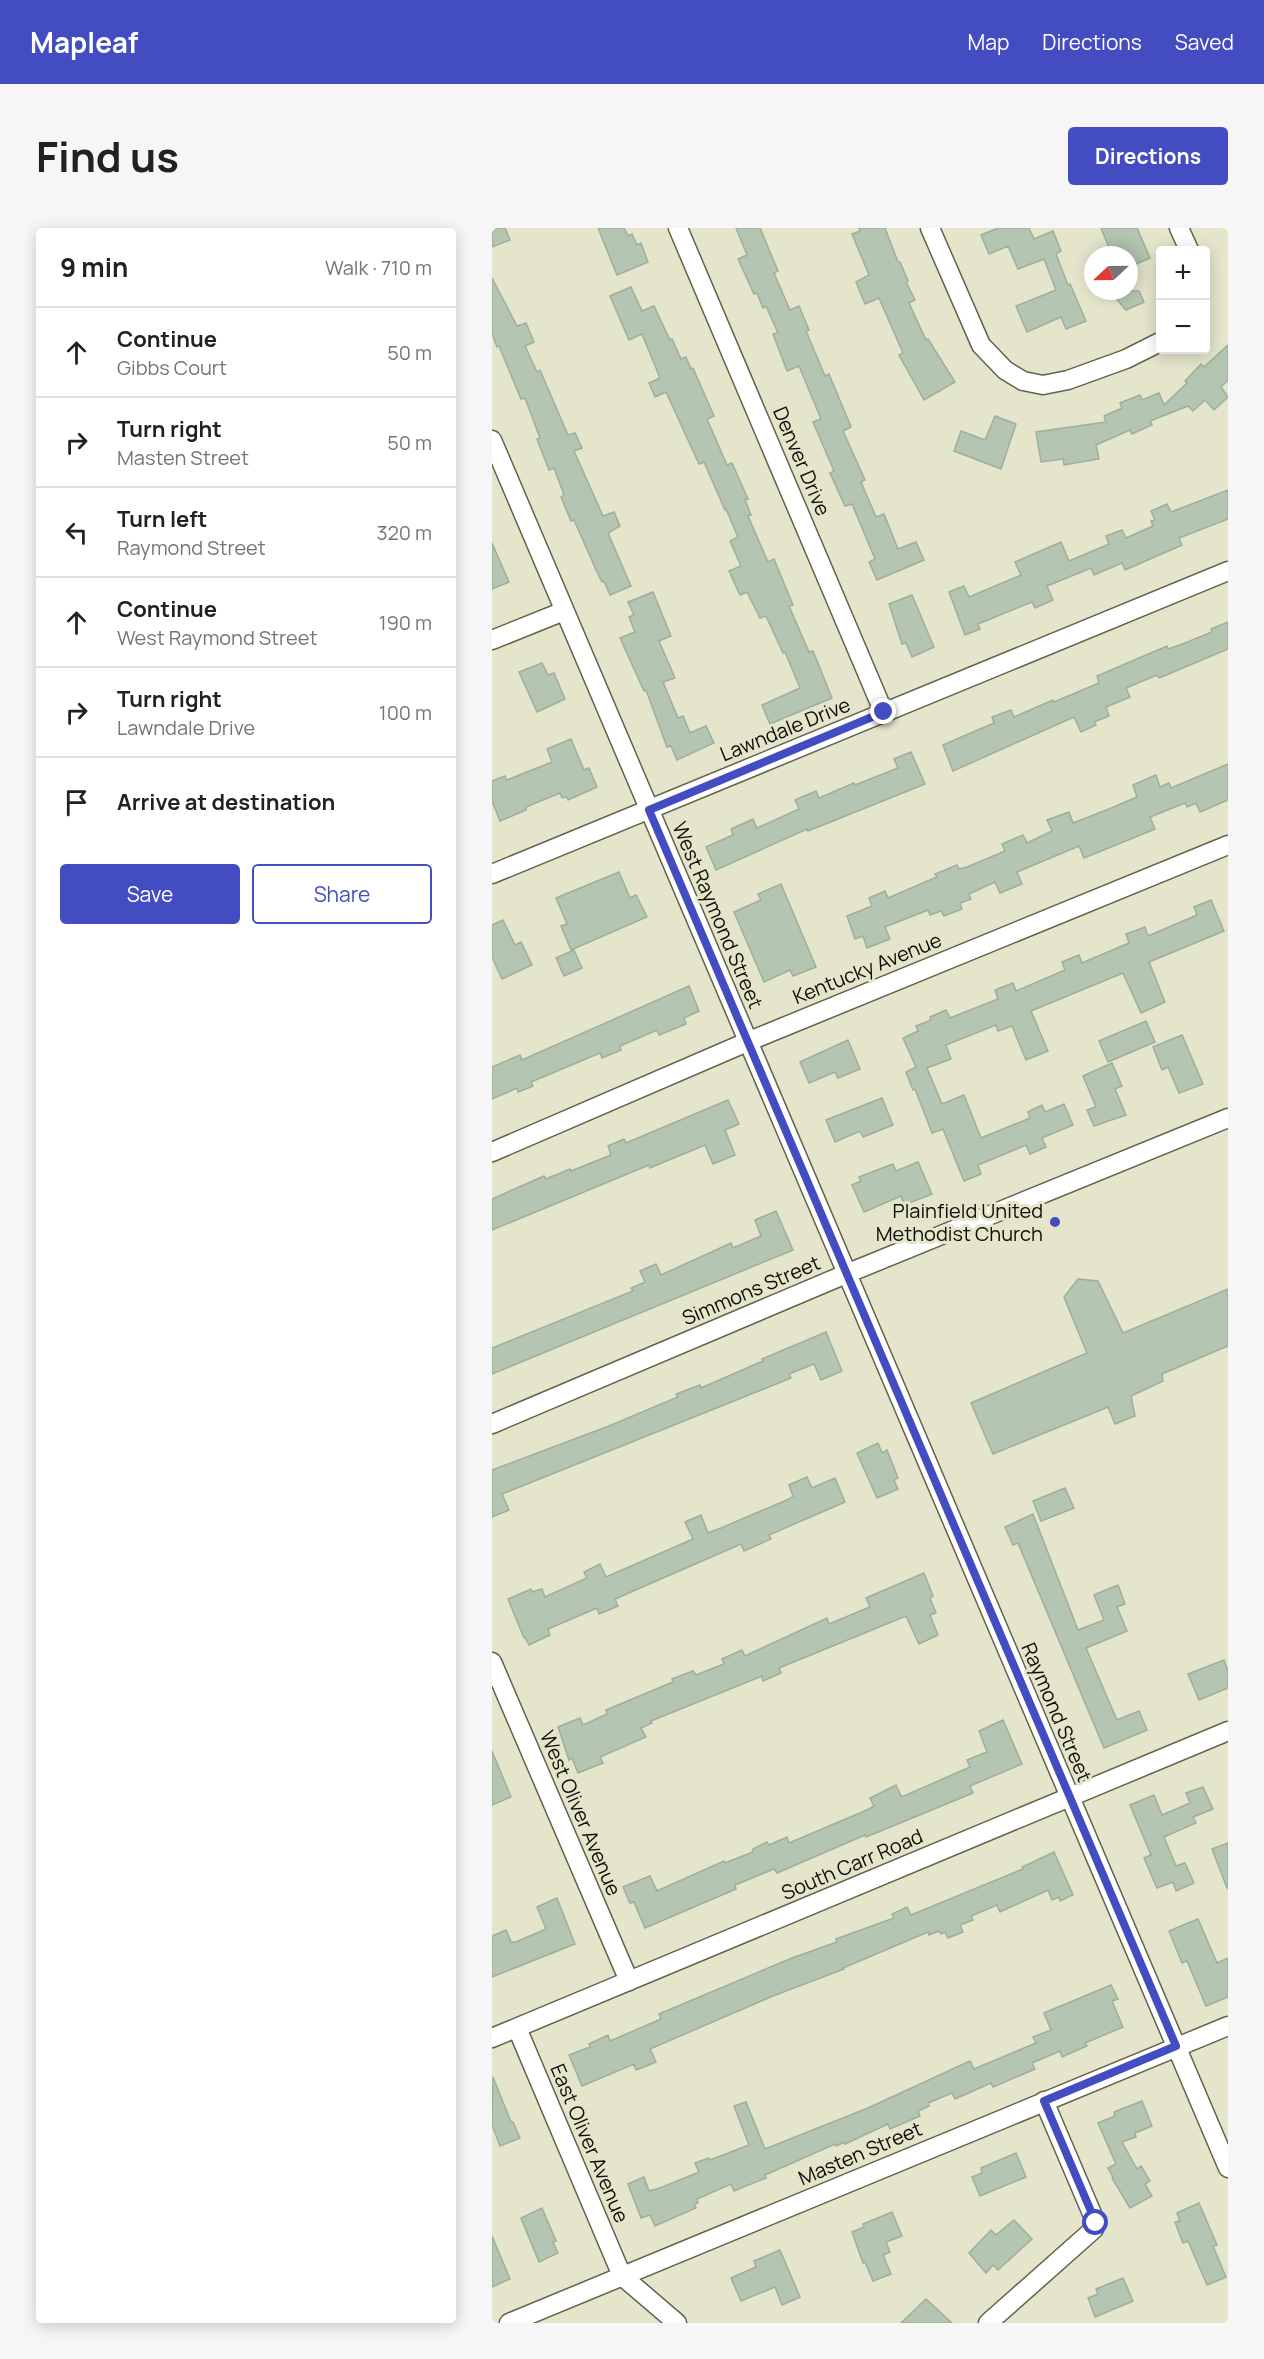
<!DOCTYPE html>
<html lang="en">
<head>
<meta charset="utf-8">
<style>
  body { margin:0; font-family:Manrope,sans-serif; background:#f6f6f6; color:#202124 }
  .controls { position:absolute; right:18px; top:18px; display:grid; overflow:hidden; border-radius:6px; box-shadow:0 3px 15px #0003 }
  .controls button { width:54px; height:54px; display:grid; place-items:center; padding:0; border:0; border-bottom:2px solid #e0e0e0; background:#fff; color:#202124; font:30px sans-serif }
  .compass { position:absolute; left:592px; top:18px; width:54px; height:54px; border-radius:50%; background:#fff; box-shadow:0 3px 15px #0003; rotate:248deg }
  .stop { position:absolute; width:18px; height:18px; margin:-14px; border:4px solid #434cc1; border-radius:50%; background:#fff }
  .stop.end { background:#434cc1; border-color:#fff; box-shadow:0 2px 6px #0008 }
  .list { margin:0; padding:0; list-style:none }
  h2 { display:flex; justify-content:space-between; align-items:center; height:78px; margin:0; padding:0 24px; font-size:26px }
  h2 small { font-size:20px; font-weight:400; color:#757577 }
  .list li { display:grid; grid-template-columns:39px 1fr auto; gap:18px; align-items:center; box-sizing:border-box; height:90px; padding:0 24px; border-top:2px solid #e0e0e0 }
  .list b { display:block; font-size:22px; white-space:nowrap }
  .list p { margin:0; font-size:20px; white-space:nowrap; color:#757577 }
  .list em { font-size:20px; font-style:normal; color:#757577 }
  .actions { display:flex; gap:12px; padding:18px 24px }
  .actions a { flex:1; padding:14px 0; border:2px solid #434cc1; border-radius:6px; text-align:center; font-size:21px; color:#434cc1 }
  .actions .main { background:#434cc1; color:#fff }
  .icon { flex:none; width:33px; height:33px; fill:none; stroke:currentColor; stroke-width:2; stroke-linecap:round; stroke-linejoin:round }
  .map { position:relative; flex:none; width:736px; height:2095px; overflow:hidden; border-radius:6px }
  header { display:flex; align-items:center; gap:36px; box-sizing:border-box; height:84px; padding:0 30px; background:#434cc1; color:#fff }
  header strong { font-size:28px }
  nav { display:flex; gap:33px; margin-inline-start:auto; font-size:21px }
  .intro { display:flex; align-items:center; justify-content:space-between; box-sizing:border-box; height:144px; padding:0 36px }
  h1 { margin:0; font-size:42px }
  .button { padding:15px 27px; border-radius:6px; background:#434cc1; color:#fff; font-size:21px; font-weight:700 }
  main { display:flex; gap:36px; padding:0 36px }
  aside { flex:1; background:#fff; border-radius:6px; box-shadow:0 3px 15px #0003 }
  .map>svg:first-child { display:block }
  .building { fill:#b4c6b2; stroke:#9daf9b; stroke-width:1.5 }
  .lines { fill:none; stroke-linecap:round; stroke-linejoin:round }
  .minor-casing { stroke:#62634c; stroke-width:21 }
  .minor { stroke:#fff; stroke-width:18 }
  .route { stroke:#434cc1; stroke-width:8 }
  .poi-dot { fill:#434cc1; stroke:#e4e5cb; stroke-width:2 }
  .labels { text-anchor:middle; dominant-baseline:central; stroke-width:6; stroke-linejoin:round; paint-order:stroke }
  .street-label { font-size:20px; fill:#0e0e06; stroke:#e4e5cb }
  .poi-label { font-size:20px; fill:#0e0e06; stroke:#e4e5cb; text-anchor:end }
</style>
</head>
<body>
<header>
<strong>Mapleaf</strong>
<nav><a>Map</a><a>Directions</a><a>Saved</a></nav>
</header>
<div class="intro"><h1>Find us</h1><a class="button">Directions</a></div>
<main>
<aside>
<h2>9 min<small>Walk · 710 m</small></h2>
<ul class="list">
<li><svg class="icon" aria-label="ahead" viewBox="0 0 24 24"><path d="M12 20V5M6 11l6-6 6 6"/></svg><div><b>Continue</b><p>Gibbs Court</p></div><em>50 m</em></li>
<li><svg class="icon" aria-label="right" viewBox="0 0 24 24"><path d="M7 20v-9h11M14 6l5 5-5 5"/></svg><div><b>Turn right</b><p>Masten Street</p></div><em>50 m</em></li>
<li><svg class="icon" aria-label="left" viewBox="0 0 24 24"><path d="M17 20v-9H6M10 6l-5 5 5 5"/></svg><div><b>Turn left</b><p>Raymond Street</p></div><em>320 m</em></li>
<li><svg class="icon" aria-label="ahead" viewBox="0 0 24 24"><path d="M12 20V5M6 11l6-6 6 6"/></svg><div><b>Continue</b><p>West Raymond Street</p></div><em>190 m</em></li>
<li><svg class="icon" aria-label="right" viewBox="0 0 24 24"><path d="M7 20v-9h11M14 6l5 5-5 5"/></svg><div><b>Turn right</b><p>Lawndale Drive</p></div><em>100 m</em></li>
<li><svg class="icon" aria-label="arrive" viewBox="0 0 24 24"><path d="M6 21V4h12l-3 4 3 4H6"/></svg><div><b>Arrive at destination</b></div></li>
</ul>
<div class="actions"><a class="main">Save</a><a>Share</a></div>
</aside>
<div class="map">
<svg width="736" height="2095" viewBox="0 0 736 2095">
  <rect width="100%" height="100%" fill="#e4e5cb"/>
  <g class="building">
    <polygon points="0,0 13,0 18,12 0,19"/>
    <polygon points="106,0 132,0 136,8 140,6 145,17 149,15 156,34 125,47"/>
    <polygon points="244,0 268,0 286,43 282,45 298,82 307,78 317,102 314,103 333,148 337,146 359,199 351,203 373,252 369,254 384,289 392,286 406,321 424,314 432,332 385,352 377,334 383,331 360,276 353,278 338,245 342,243 321,194 329,191 307,138 295,143 281,106 286,105 274,78 271,80 265,65 262,66 246,31 255,27"/>
    <polygon points="367,0 393,0 406,34 408,34 416,53 414,54 423,72 417,75 434,112 436,111 463,154 432,172 407,127 411,125 387,70 373,76 364,54 377,47 360,6 368,3"/>
    <polygon points="506,0 537,0 542,11 561,3 569,23 564,26 576,57 578,56 594,93 574,101 569,89 535,104 524,78 564,62 552,31 526,41 516,18 497,26 489,7"/>
    <polygon points="609,0 645,0 658,30 637,39 637,27 620,27"/>
    <polygon points="0,50 25,98 34,95 42,114 33,118 45,144 48,142 76,207 83,205 90,220 82,223 111,288 122,284 128,298 116,305 139,358 118,367 112,353 110,354 105,344 82,292 79,293 69,269 72,267 62,240 57,242 45,211 48,210 33,170 29,171 7,118 5,119 0,105"/>
    <polygon points="139,59 150,83 162,78 178,112 180,111 189,131 194,129 199,141 201,140 222,188 215,191 235,237 240,235 256,271 253,272 259,287 256,288 276,334 282,331 301,377 297,378 317,424 321,423 340,470 278,496 270,477 308,460 293,424 291,425 274,388 268,390 255,364 248,367 237,343 249,338 238,313 246,309 234,281 233,282 212,234 207,236 174,164 163,169 157,155 168,150 150,106 137,112 118,68"/>
    <polygon points="618,63 647,63 652,74 634,82"/>
    <polygon points="736,117 736,152 729,159 736,169 722,182 713,172 701,183 696,178 658,193 660,197 640,206 638,202 604,217 607,231 572,237 571,231 549,234 544,204 614,194 612,188 630,180 628,175 648,167 650,172 667,165 672,177 695,155 693,153 709,136 712,139"/>
    <polygon points="503,188 524,196 509,241 462,223 469,203 493,212"/>
    <polygon points="736,262 736,291 687,310 690,317 633,342 630,335 602,347 599,340 555,358 561,372 543,380 540,374 486,396 488,401 473,407 457,364 472,358 477,369 529,347 523,334 569,314 577,333 617,316 614,308 630,302 634,310 661,298 659,293 663,292 659,283 675,276 679,284"/>
    <polygon points="0,315 17,354 0,361"/>
    <polygon points="161,364 179,408 167,413 183,450 171,454 186,490 191,488 198,505 214,498 222,515 185,532 179,518 175,519 154,462 152,463 128,410 143,404 137,389 142,387 136,374"/>
    <polygon points="420,367 442,419 420,429 414,415 410,416 397,376"/>
    <polygon points="736,394 736,421 667,450 665,447 634,460 638,469 614,479 617,488 602,494 604,497 589,504 582,489 461,543 451,517 502,495 500,489 519,482 522,489 561,472 562,474 607,455 605,448 675,418 676,421 688,417 720,404 719,401"/>
    <polygon points="50,435 56,447 62,445 73,471 45,484 27,444"/>
    <polygon points="79,511 92,542 97,540 105,559 76,572 75,569 70,570 68,565 34,579 34,582 8,593 0,573 0,553 13,548 15,552 60,534 55,521"/>
    <polygon points="419,524 433,556 316,603 315,601 224,642 214,619 241,607 239,601 261,591 265,600 307,581 303,572 324,563 327,570 362,555 363,557 406,540 402,531"/>
    <polygon points="736,536 736,572 708,584 704,575 695,579 693,575 658,589 663,601 592,630 587,618 525,644 530,656 508,665 503,654 477,666 479,671 468,675 470,681 452,688 449,683 438,687 436,682 393,699 398,711 375,720 371,708 363,711 355,688 380,678 377,670 393,663 396,670 445,649 443,646 465,637 467,641 475,639 513,623 510,616 531,607 535,615 560,603 555,592 577,584 581,595 617,581 645,569 641,557 664,547 668,559 677,555 679,560"/>
    <polygon points="127,644 138,670 144,667 155,689 79,722 69,698 75,696 64,670"/>
    <polygon points="289,656 324,739 301,748 298,742 272,754 242,684 269,672 266,666"/>
    <polygon points="719,672 732,703 657,734 673,774 649,785 631,745 539,783 556,823 534,832 520,798 506,803 504,797 454,817 459,831 435,840 450,876 472,867 489,910 538,890 536,884 550,877 553,884 572,876 581,897 550,910 554,919 538,926 534,917 486,937 489,946 472,953 451,901 440,905 423,861 421,862 414,844 424,839 411,810 426,803 424,798 439,792 438,789 454,782 458,790 506,771 503,762 521,755 524,763 573,742 570,734 587,727 590,735 637,715 634,706 653,699 656,708 705,687 702,679"/>
    <polygon points="11,692 23,717 29,714 40,737 10,751 0,729 0,697"/>
    <polygon points="82,722 90,740 72,748 64,730"/>
    <polygon points="197,758 207,783 192,790 194,796 167,807 165,802 128,818 129,822 110,830 108,825 39,854 41,858 26,864 25,860 0,871 0,839 28,827 30,832"/>
    <polygon points="654,793 663,814 616,834 607,813"/>
    <polygon points="690,807 711,856 687,865 676,839 670,842 661,819"/>
    <polygon points="356,812 368,841 346,850 343,844 317,855 308,834"/>
    <polygon points="620,835 630,858 623,861 634,887 602,898 595,882 604,879 591,848"/>
    <polygon points="390,870 401,897 371,909 368,903 343,914 334,892"/>
    <polygon points="236,872 247,896 233,902 243,927 221,936 213,917 158,940 157,937 0,1002 0,971 52,948 54,951 78,941 79,943 119,927 116,918 132,911 134,915"/>
    <polygon points="426,934 440,966 412,977 409,968 372,984 360,957 369,953 367,949 401,936 404,943"/>
    <polygon points="284,983 301,1022 0,1146 0,1120 141,1063 139,1060 153,1054 148,1043 164,1036 169,1047 239,1015 241,1020 269,1008 263,992"/>
    <polygon points="586,1051 606,1053 631,1105 736,1061 736,1118 670,1146 671,1153 639,1168 643,1188 623,1196 616,1179 501,1226 479,1175 595,1125 572,1069"/>
    <polygon points="334,1104 350,1143 329,1152 322,1136 297,1146 299,1150 10,1266 17,1282 0,1289 0,1242 117,1198 186,1169 184,1166 208,1157 209,1160 271,1133 270,1131"/>
    <polygon points="386,1215 390,1225 395,1222 406,1250 402,1252 406,1261 385,1270 365,1225"/>
    <polygon points="315,1249 320,1260 343,1250 353,1274 277,1307 279,1311 252,1323 249,1316 123,1371 126,1378 107,1386 105,1380 56,1401 58,1407 37,1417 33,1409 32,1410 16,1371 39,1361 40,1364 50,1361 53,1369 95,1350 92,1344 108,1336 114,1349 201,1311 193,1294 209,1287 216,1305 229,1300 297,1271 301,1268 297,1257"/>
    <polygon points="573,1260 582,1280 549,1293 541,1273"/>
    <polygon points="541,1286 586,1402 612,1392 602,1367 626,1357 633,1376 625,1379 635,1403 594,1420 625,1492 647,1483 655,1502 612,1520 526,1315 521,1317 513,1299"/>
    <polygon points="432,1345 441,1368 438,1370 444,1385 438,1387 446,1407 427,1416 414,1388 287,1440 289,1445 271,1453 270,1448 159,1493 160,1495 149,1500 154,1509 108,1529 111,1535 86,1545 80,1530 77,1532 66,1499 88,1490 91,1497 115,1486 114,1482 181,1454 180,1451 201,1443 204,1447 232,1436 230,1431 250,1422 253,1428 335,1390 337,1396 378,1379 374,1370"/>
    <polygon points="732,1432 736,1443 736,1460 707,1472 696,1446"/>
    <polygon points="511,1492 530,1536 478,1558 481,1565 374,1609 373,1607 285,1645 282,1641 243,1657 244,1661 153,1700 142,1674 138,1675 131,1659 158,1648 165,1663 232,1633 233,1635 261,1624 261,1621 275,1614 277,1617 295,1609 297,1615 375,1582 382,1578 378,1570 404,1557 409,1568 412,1568 478,1539 475,1532 495,1524 487,1503"/>
    <polygon points="0,1523 19,1569 0,1577"/>
    <polygon points="711,1559 721,1581 701,1589 704,1595 672,1609 684,1638 693,1635 702,1655 684,1663 681,1654 665,1660 652,1630 659,1627 638,1577 662,1567 670,1587 698,1575 694,1565"/>
    <polygon points="736,1615 736,1660 735,1660 720,1621"/>
    <polygon points="562,1624 581,1667 568,1673 567,1669 560,1672 556,1662 508,1684 505,1677 479,1688 481,1692 468,1697 471,1704 456,1710 453,1704 449,1706 447,1703 437,1707 436,1704 351,1740 352,1741 281,1768 158,1821 164,1834 144,1842 142,1836 90,1858 77,1827 98,1819 97,1816 116,1807 118,1813 169,1791 167,1786 300,1730 345,1714 344,1711 402,1690 400,1686 415,1679 419,1687 531,1641 530,1639"/>
    <polygon points="65,1670 83,1716 0,1749 0,1708 14,1702 19,1714 24,1714 54,1701 45,1679"/>
    <polygon points="706,1691 725,1735 736,1730 736,1769 714,1778 695,1733 690,1735 677,1703"/>
    <polygon points="619,1757 626,1771 620,1773 631,1799 593,1815 595,1818 570,1829 568,1823 540,1835 543,1841 501,1859 499,1855 463,1871 460,1865 436,1875 437,1878 426,1883 428,1888 398,1901 396,1896 353,1916 353,1914 344,1918 343,1916 273,1947 274,1950 242,1963 239,1956 205,1971 206,1975 202,1976 204,1980 163,1998 158,1987 149,1990 136,1956 152,1949 157,1963 168,1960 207,1944 203,1935 217,1930 218,1932 257,1917 242,1878 254,1874 273,1921 376,1880 478,1833 482,1841 544,1815 541,1809 559,1802 552,1785"/>
    <polygon points="1,1849 19,1894 21,1894 28,1910 8,1918 0,1897"/>
    <polygon points="650,1873 660,1898 643,1905 644,1909 630,1914 645,1941 649,1938 658,1953 653,1956 660,1968 638,1980 620,1950 621,1949 616,1940 624,1936 606,1895 623,1888 622,1884"/>
    <polygon points="524,1925 534,1949 488,1968 480,1949 490,1945 489,1940"/>
    <polygon points="707,1975 725,2017 721,2018 734,2049 715,2057 696,2013 691,2015 683,1994 688,1993 685,1985"/>
    <polygon points="50,1980 64,2013 61,2014 66,2025 47,2034 29,1990"/>
    <polygon points="400,1984 410,2008 394,2014 398,2024 391,2027 399,2046 381,2053 373,2034 371,2035 360,2004 372,1999 371,1996"/>
    <polygon points="522,1992 540,2011 506,2042 501,2037 494,2045 477,2025 499,2002 504,2007"/>
    <polygon points="0,2008 18,2051 0,2059"/>
    <polygon points="288,2022 308,2069 290,2077 283,2059 249,2073 239,2050 264,2039 262,2033"/>
    <polygon points="631,2050 641,2073 603,2089 596,2070 606,2066 604,2061"/>
    <polygon points="434,2071 460,2095 409,2095"/>
  </g>
  <g class="lines">
    <g class="minor-casing">
      <g id="minor">
        <polyline points="186,0 392,485"/>
        <polyline points="438,0 489,117 513,142 531,153 551,157 576,152 634,131 668,114"/>
        <polyline points="687,0 697,22"/>
        <polyline points="0,212 736,1940"/>
        <polyline points="0,412 72,383"/>
        <polyline points="0,646 736,343"/>
        <polyline points="0,924 255,814 736,617"/>
        <polyline points="0,1196 354,1046 736,890"/>
        <polyline points="0,1434 137,1753"/>
        <polyline points="25,1800 130,2048 185,2095"/>
        <polyline points="0,1810 736,1503"/>
        <polyline points="17,2095 736,1798"/>
        <polyline points="496,2095 602,2001 604,1995 552,1873"/>
      </g>
    </g>
    <use href="#minor" class="minor"/>
  </g>
  <g class="lines">
    <polyline class="route" points="392,484 157,582 684,1818 552,1873 604,1995"/>
  </g>
  <circle class="poi-dot" cx="563" cy="994" r="6"/>
  <g class="labels">
    <g class="street-label">
      <text transform="translate(310 233) rotate(67)">Denver Drive</text>
      <text transform="translate(293 501) rotate(-22)">Lawndale Drive</text>
      <text transform="translate(226 687) rotate(67)">West Raymond Street</text>
      <text transform="translate(375 740) rotate(-22)">Kentucky Avenue</text>
      <text transform="translate(259 1062) rotate(-23)">Simmons Street</text>
      <text transform="translate(565 1484) rotate(67)">Raymond Street</text>
      <text transform="translate(89 1585) rotate(67)">West Oliver Avenue</text>
      <text transform="translate(360 1636) rotate(-23)">South Carr Road</text>
      <text transform="translate(98 1915) rotate(67)">East Oliver Avenue</text>
      <text transform="translate(368 1925) rotate(-23)">Masten Street</text>
    </g>
    <g class="poi-label">
      <text x="551" y="982">Plainfield United<tspan x="551" dy="23">Methodist Church</tspan></text>
    </g>
  </g>
</svg>
<div class="controls">
<button>+</button>
<button>−</button>
</div>
<svg class="compass" viewBox="-18 -18 36 36"><path d="M0-13l5 13h-10z" fill="#e53935"/><path d="M0 13l5-13h-10z" fill="#757577"/></svg>
<div class="stop" style="left:604px;top:1995px"></div>
<div class="stop end" style="left:392px;top:484px"></div>
</div>
</main>
</body>
</html>
